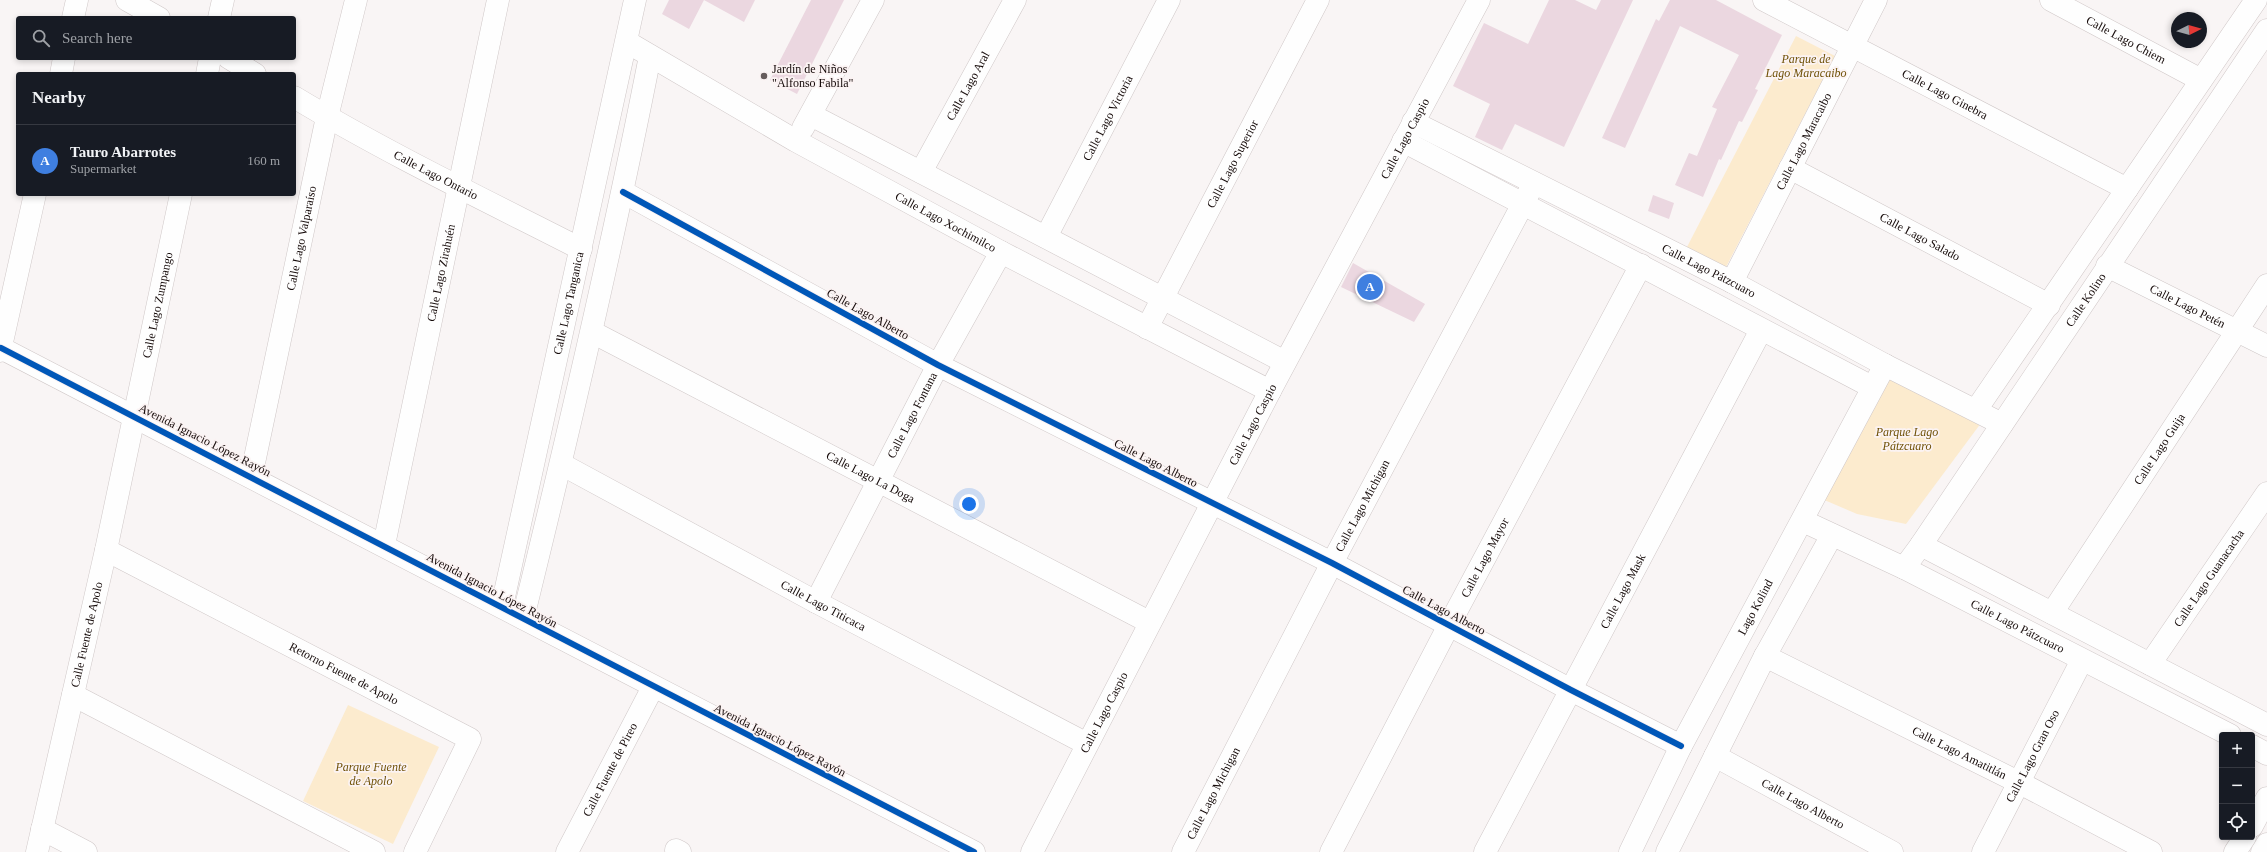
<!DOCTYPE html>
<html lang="en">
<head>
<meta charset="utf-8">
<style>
  body { margin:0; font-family:Georgia,serif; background:#242831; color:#f1f3f6 }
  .controls { position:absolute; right:12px; bottom:12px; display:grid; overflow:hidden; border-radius:4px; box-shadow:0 2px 6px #0003 }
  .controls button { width:36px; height:36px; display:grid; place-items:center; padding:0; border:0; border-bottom:1px solid #363941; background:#171b24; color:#f1f3f6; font:20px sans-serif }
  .compass { position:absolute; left:2171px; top:12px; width:36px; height:36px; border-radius:50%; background:#171b24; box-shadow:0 2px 6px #0003; rotate:85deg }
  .you { position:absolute; left:969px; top:504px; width:14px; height:14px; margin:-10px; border:3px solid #fff; border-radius:50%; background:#1a73e8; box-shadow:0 0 0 6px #1a73e833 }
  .badge { display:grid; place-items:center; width:26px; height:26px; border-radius:50%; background:#b2afb1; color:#fff; font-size:13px; font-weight:700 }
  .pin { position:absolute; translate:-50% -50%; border:2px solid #fff; box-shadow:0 1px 4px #0006 }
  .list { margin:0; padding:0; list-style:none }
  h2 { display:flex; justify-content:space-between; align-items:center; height:52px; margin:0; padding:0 16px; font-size:17px }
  h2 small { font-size:13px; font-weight:400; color:#9ea1a6 }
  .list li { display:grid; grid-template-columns:26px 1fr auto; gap:12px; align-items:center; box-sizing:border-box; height:72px; padding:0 16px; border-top:1px solid #363941 }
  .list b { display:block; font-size:15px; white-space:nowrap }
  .list p { margin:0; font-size:13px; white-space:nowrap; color:#9ea1a6 }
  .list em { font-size:13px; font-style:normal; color:#9ea1a6 }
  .icon { flex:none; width:22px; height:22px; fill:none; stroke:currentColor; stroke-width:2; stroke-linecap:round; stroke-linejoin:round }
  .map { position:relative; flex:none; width:2267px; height:852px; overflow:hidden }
  .search { position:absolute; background:#171b24; box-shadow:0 2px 6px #0003; left:16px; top:16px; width:280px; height:44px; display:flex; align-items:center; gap:10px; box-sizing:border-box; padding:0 14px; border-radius:4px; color:#9ea1a6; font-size:15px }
  .panel { position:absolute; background:#171b24; box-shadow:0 2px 6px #0003; left:16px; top:72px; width:280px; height:124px; border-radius:4px }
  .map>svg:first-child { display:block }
  .green { fill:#fcebce }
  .building { fill:#ebd7e0 }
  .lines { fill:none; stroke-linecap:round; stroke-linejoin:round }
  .minor-casing { stroke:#cfc7c7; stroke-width:23 }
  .major-casing { stroke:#cfc7c7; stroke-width:23 }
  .minor { stroke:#fefefe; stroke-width:22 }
  .major { stroke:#fefefe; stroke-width:22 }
  .cycleway-casing { stroke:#fbf3f3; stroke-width:8 }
  .cycleway { stroke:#0057b8; stroke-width:6 }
  .poi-dot { fill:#655c5c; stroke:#fbf3f3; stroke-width:1.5 }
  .labels { text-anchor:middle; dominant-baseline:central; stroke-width:3.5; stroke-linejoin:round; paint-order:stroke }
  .street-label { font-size:12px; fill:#150a09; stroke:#fbf3f3 }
  .park-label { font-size:12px; font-style:italic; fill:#705208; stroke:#fbf3f3 }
  .poi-label { font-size:12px; fill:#150a09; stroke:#fbf3f3; text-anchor:start }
</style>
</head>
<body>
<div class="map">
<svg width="2267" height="852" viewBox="0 0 2267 852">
  <rect width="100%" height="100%" fill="#f9f5f5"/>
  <g class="green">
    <polygon points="1796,36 1835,56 1726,267 1687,247"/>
    <polygon points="1884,373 1984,419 1906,524 1857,514 1822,499"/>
    <polygon points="348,705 439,747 393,844 303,801"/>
  </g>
  <g class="building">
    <polygon points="669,0 755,0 744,22 704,0 689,29 662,14"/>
    <polygon points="811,0 844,0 797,94 770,80"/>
    <polygon points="1549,0 1575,0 1596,10 1601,0 1633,0 1564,147 1515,124 1502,150 1475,137 1490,104 1453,86 1484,23 1528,44"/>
    <polygon points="1670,0 1716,0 1782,35 1755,89 1758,90 1742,122 1739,121 1721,160 1719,159 1703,197 1675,185 1689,153 1697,156 1717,109 1712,107 1739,55 1680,26 1625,148 1602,138 1656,19 1659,21"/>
    <polygon points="1653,195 1674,203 1669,219 1648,211"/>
    <polygon points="1353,263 1425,304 1414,322 1341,287"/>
  </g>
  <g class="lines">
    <g class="minor-casing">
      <g id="minor">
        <polyline points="127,0 159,18"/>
        <path id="s1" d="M1764 0 2127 189"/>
        <path id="s2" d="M2051 0 2201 80"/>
        <polyline points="73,18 77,0"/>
        <polyline points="219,18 223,0"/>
        <path id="s3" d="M627 42 796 141 1001 252 1270 391"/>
        <polyline points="229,58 255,74"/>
        <polyline points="61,74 64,58"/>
        <polyline points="207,74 210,58"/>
        <path id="s4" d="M294 97C387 153 485 200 581 249"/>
        <polyline points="811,115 1285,362"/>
        <path id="s5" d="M1413 122 1732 282 1885 365 2002 424"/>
        <polyline points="803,128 873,0"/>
        <polyline points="1403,141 1872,387"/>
        <path id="s6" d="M1790 168 2049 305"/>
        <path id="s7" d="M921 172 1015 0"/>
        <polyline points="623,192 938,365 1332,563 1571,690 1681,746"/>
        <path id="s8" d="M1046 237 1169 0"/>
        <path id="s9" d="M2107 266 2267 346"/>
        <path id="s10" d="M1732 282 1876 0"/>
        <path id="s11" d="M1147 328 1318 0"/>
        <path id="s12" d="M592 332 1149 622"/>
        <polyline points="1,348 974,852"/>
        <polyline points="0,351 35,194"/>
        <polyline points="1976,410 2256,0"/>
        <path id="s13" d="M561 464 816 602 1087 744"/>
        <path id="s14" d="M251 477 327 117 356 0"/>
        <path id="s15" d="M1803 521 1904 568 2230 735"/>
        <path id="s16" d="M384 545 498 0"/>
        <polyline points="1921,545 2267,725"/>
        <path id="s17" d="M106 550 470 739 415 852"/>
        <path id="s18" d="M1904 568 1921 545 2267 30"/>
        <path id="s19" d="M816 602 938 365 1001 252"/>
        <path id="s20" d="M502 606 635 0"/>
        <path id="s21" d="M2052 613 2267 285"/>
        <path d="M523 618C569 431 613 245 650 56"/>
        <path id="s22" d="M1765 656 2018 782 2151 852"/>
        <path id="s23" d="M2150 664 2267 493"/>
        <polyline points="73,695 374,852"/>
        <polyline points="2252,746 2267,754"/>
        <path id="s24" d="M1715 756 1892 852"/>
        <polyline points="42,829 86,852"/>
        <polyline points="676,850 680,852"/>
        <path id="s25" d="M37 852 106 550 181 194"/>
        <path id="s26" d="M567 852 653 687"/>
        <path id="s27" d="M1032 852 1270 391 1479 0"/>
        <path id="s28" d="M1183 852 1332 563 1534 183"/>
        <path id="s29" d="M1331 852 1449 625 1641 265"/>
        <path id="s30" d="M1485 852 1761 330"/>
        <path id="s31" d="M1630 852 1681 746 1885 365"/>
        <polyline points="1667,852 1765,656 1832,535"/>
        <path id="s32" d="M1983 852 2082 660"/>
      </g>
    </g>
    <g class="major-casing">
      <g id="major">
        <polyline points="2252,826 2267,798"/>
        <polyline points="2235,852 2245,837"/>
        <polyline points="2262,852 2267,844"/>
      </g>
    </g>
    <use href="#minor" class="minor"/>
    <use href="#major" class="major"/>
    <g class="cycleway-casing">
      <g id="cycleway">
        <polyline points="623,192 938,365 1332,563 1571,690 1681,746"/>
        <polyline points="1,348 974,852"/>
      </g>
    </g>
    <use href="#cycleway" class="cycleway"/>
  </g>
  <circle class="poi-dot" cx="764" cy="76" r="4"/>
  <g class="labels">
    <g class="street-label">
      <text stroke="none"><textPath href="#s2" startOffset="85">Calle Lago Chiem</textPath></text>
      <text stroke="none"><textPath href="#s7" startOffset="98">Calle Lago Aral</textPath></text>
      <text stroke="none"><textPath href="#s1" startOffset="204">Calle Lago Ginebra</textPath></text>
      <text stroke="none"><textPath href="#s8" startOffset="134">Calle Lago Victoria</textPath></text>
      <text stroke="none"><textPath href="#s27" startOffset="805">Calle Lago Caspio</textPath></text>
      <text stroke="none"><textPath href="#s10" startOffset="158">Calle Lago Maracaibo</textPath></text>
      <text stroke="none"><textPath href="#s11" startOffset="185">Calle Lago Superior</textPath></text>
      <text stroke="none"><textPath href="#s4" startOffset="162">Calle Lago Ontario</textPath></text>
      <text stroke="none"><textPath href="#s3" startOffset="366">Calle Lago Xochimilco</textPath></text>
      <text stroke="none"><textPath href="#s6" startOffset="147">Calle Lago Salado</textPath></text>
      <text stroke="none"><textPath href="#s14" startOffset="244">Calle Lago Valparaíso</textPath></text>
      <text stroke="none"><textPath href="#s5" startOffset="331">Calle Lago Pátzcuaro</textPath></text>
      <text stroke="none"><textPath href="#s16" startOffset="278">Calle Lago Zirahuén</textPath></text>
      <text stroke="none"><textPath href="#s18" startOffset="324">Calle Kolino</textPath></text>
      <text stroke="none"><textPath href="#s20" startOffset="310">Calle Lago Tanganica</textPath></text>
      <text stroke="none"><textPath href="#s25" startOffset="560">Calle Lago Zumpango</textPath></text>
      <text stroke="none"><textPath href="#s9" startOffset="90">Calle Lago Petén</textPath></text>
      <text transform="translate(868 314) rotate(29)">Calle Lago Alberto</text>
      <text stroke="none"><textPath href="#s19" startOffset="210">Calle Lago Fontana</textPath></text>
      <text stroke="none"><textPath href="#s27" startOffset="481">Calle Lago Caspio</textPath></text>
      <text transform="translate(205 440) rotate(27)">Avenida Ignacio López Rayón</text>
      <text stroke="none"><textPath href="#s21" startOffset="196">Calle Lago Guija</textPath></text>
      <text transform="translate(1156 463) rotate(27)">Calle Lago Alberto</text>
      <text stroke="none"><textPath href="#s12" startOffset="314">Calle Lago La Doga</textPath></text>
      <text stroke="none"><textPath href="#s28" startOffset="390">Calle Lago Michigan</textPath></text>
      <text stroke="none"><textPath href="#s29" startOffset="332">Calle Lago Mayor</textPath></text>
      <text stroke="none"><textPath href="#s23" startOffset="104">Calle Lago Guanacacha</textPath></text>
      <text transform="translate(492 590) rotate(28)">Avenida Ignacio López Rayón</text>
      <text stroke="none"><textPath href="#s30" startOffset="295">Calle Lago Mask</textPath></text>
      <text stroke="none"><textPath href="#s13" startOffset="298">Calle Lago Titicaca</textPath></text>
      <text stroke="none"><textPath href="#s31" startOffset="275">Lago Kolind</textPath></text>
      <text transform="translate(1444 610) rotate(28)">Calle Lago Alberto</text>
      <text stroke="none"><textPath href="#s15" startOffset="239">Calle Lago Pátzcuaro</textPath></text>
      <text stroke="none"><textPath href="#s25" startOffset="223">Calle Fuente de Apolo</textPath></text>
      <text stroke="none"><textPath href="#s17" startOffset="268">Retorno Fuente de Apolo</textPath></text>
      <text stroke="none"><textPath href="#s27" startOffset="157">Calle Lago Caspio</textPath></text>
      <text transform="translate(780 740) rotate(27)">Avenida Ignacio López Rayón</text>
      <text stroke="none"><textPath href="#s22" startOffset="217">Calle Lago Amatitlán</textPath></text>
      <text stroke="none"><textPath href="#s32" startOffset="108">Calle Lago Gran Oso</textPath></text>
      <text stroke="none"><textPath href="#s26" startOffset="93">Calle Fuente de Pireo</textPath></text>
      <text stroke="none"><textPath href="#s28" startOffset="66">Calle Lago Michigan</textPath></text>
      <text stroke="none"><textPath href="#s24" startOffset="100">Calle Lago Alberto</textPath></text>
    </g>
    <g class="park-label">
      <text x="1806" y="59">Parque de<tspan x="1806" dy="14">Lago Maracaibo</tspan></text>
      <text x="1907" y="432">Parque Lago<tspan x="1907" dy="14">Pátzcuaro</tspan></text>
      <text x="371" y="767">Parque Fuente<tspan x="371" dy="14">de Apolo</tspan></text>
    </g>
    <g class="poi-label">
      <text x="772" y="69">Jardín de Niños<tspan x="772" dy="14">"Alfonso Fabila"</tspan></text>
    </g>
  </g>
</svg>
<div class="controls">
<button>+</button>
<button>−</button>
<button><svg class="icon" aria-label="locate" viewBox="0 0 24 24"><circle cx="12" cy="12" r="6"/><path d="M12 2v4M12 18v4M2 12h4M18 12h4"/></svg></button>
</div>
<svg class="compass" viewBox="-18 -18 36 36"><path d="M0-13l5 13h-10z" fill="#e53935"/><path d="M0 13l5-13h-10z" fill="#9ea1a6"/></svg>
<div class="you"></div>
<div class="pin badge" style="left:1370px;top:287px;background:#3f7fe0">A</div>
<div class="search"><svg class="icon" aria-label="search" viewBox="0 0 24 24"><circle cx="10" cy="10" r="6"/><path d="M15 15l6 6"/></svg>Search here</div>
<section class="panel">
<h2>Nearby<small></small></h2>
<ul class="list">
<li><span class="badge" style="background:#3f7fe0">A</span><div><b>Tauro Abarrotes</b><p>Supermarket</p></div><em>160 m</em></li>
</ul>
</section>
</div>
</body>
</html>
